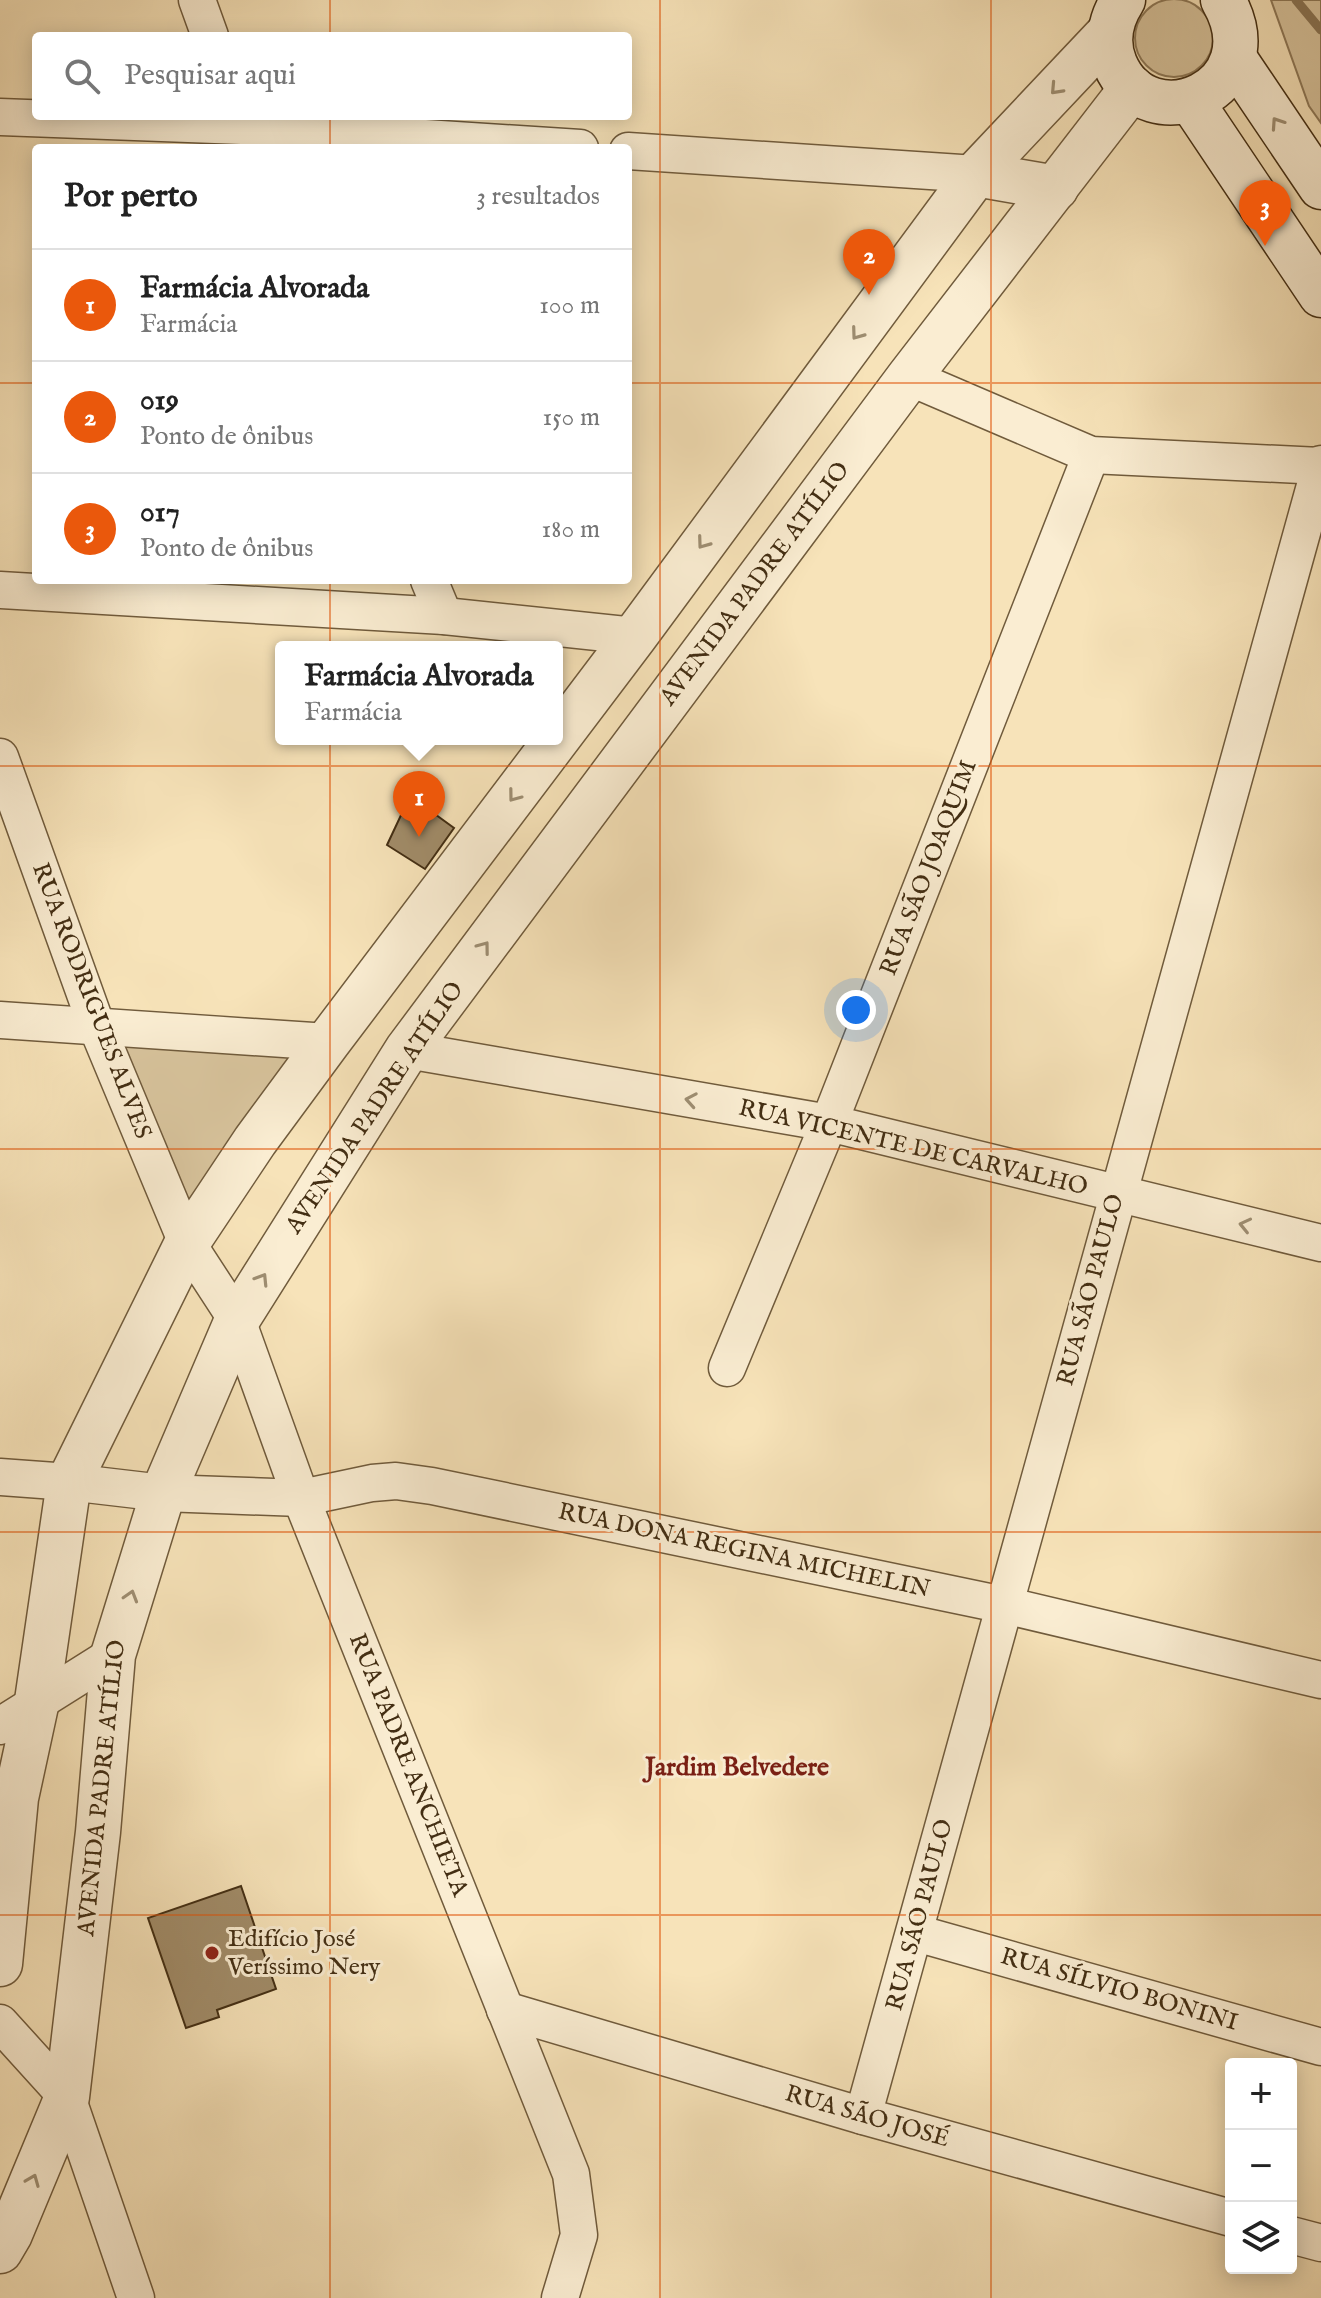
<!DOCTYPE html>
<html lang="pt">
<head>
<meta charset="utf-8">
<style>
  body { margin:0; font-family:"IM FELL English",serif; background:#f6f6f6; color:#222 }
  .controls { position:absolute; right:24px; bottom:24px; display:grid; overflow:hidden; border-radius:8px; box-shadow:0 4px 20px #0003 }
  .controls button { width:72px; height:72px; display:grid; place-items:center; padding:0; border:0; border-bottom:2px solid #e0e0e0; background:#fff; color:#222; font:40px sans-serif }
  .you { position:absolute; left:856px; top:1010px; width:28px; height:28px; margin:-20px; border:6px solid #fff; border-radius:50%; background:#1a73e8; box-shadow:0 0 0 12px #1a73e833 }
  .badge { display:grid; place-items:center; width:52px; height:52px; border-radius:50%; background:#ea580c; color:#fff; font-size:26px; font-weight:700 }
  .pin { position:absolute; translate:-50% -66px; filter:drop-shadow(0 2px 4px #0008) }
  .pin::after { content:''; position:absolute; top:42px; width:28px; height:24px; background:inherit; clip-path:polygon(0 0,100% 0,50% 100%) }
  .popup { position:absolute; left:275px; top:641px; width:288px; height:104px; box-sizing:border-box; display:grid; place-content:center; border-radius:8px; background:#fff; filter:drop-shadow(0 2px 6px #0005); font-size:26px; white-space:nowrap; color:#767676 }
  .popup b { font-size:30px; color:#222 }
  .popup::after { content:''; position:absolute; left:50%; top:100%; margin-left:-16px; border:16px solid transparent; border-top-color:#fff }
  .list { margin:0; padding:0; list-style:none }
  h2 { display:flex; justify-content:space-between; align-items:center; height:104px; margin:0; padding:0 32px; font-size:34px }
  h2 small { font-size:26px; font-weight:400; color:#767676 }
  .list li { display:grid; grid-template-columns:52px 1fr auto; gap:24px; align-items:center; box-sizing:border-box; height:112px; padding:0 32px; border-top:2px solid #e0e0e0 }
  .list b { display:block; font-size:30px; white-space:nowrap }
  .list p { margin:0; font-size:26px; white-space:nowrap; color:#767676 }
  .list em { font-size:26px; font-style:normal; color:#767676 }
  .icon { flex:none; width:44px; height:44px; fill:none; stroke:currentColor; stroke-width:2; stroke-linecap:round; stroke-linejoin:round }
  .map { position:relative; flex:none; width:1321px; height:2298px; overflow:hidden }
  .search { position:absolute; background:#fff; box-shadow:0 4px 20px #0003; left:32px; top:32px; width:600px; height:88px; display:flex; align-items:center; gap:20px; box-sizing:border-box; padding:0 28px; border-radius:8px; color:#767676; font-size:30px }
  .panel { position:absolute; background:#fff; box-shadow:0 4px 20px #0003; left:32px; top:144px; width:600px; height:440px; border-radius:8px }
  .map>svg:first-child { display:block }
  .green { fill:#d8c49d; stroke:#8e7958; stroke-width:2 }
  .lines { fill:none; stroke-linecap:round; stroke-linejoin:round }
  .stream { stroke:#8a7555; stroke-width:9 }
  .building { fill:#a18c69; stroke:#432e13; stroke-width:2 }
  .minor-casing { stroke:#705b3c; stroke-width:39 }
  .tertiary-casing { stroke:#705b3c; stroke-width:47 }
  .secondary-casing { stroke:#432e13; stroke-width:47 }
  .minor { stroke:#faedd2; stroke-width:36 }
  .tertiary { stroke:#faedd2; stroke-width:44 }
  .secondary { stroke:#faedd2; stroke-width:44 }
  .oneway { stroke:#9e8e72 }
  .grid { fill:none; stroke:#e0570c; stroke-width:2; stroke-opacity:0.55 }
  .poi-dot { fill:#8f2418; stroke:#faedd2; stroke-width:3 }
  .labels { text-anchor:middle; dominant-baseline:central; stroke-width:6; stroke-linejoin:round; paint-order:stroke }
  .street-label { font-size:24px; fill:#432e13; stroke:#faedd2 }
  .poi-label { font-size:24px; fill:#432e13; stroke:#faedd2; text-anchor:start }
  .neighbourhood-label { font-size:26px; font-weight:bold; fill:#7a1f14; stroke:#faedd2 }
</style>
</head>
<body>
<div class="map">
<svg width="1321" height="2298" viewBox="0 0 1321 2298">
  <rect width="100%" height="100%" fill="#f7e3b9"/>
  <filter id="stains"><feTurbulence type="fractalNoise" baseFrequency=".0025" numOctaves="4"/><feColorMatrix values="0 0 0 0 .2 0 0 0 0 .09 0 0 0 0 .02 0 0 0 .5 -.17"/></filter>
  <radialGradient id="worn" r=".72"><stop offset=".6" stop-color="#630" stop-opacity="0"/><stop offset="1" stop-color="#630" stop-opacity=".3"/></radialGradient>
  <g class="green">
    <circle cx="1174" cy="38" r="39"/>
    <polygon points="1271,0 1321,0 1321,123 1309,106"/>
    <polygon points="118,1039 300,1053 187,1202"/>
  </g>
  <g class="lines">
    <polyline class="stream" points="1296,0 1321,30"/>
  </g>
  <g class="building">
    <polygon points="410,796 454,828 425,869 387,845"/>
    <polygon points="241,1886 276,1989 217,2010 219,2017 186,2028 148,1918"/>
  </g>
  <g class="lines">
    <g class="minor-casing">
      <g id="minor">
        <polyline points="197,0 210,36"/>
        <polyline points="0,117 242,126 580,148"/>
        <polyline points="628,151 976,174"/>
        <polyline points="909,377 1091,455 1321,466"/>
        <polyline points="429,580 444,616"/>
        <polyline points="0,590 444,616 635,636"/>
        <polyline points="0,757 97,1027 187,1243 237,1320 301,1498 571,2174 579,2235 560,2298"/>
        <polyline points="0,1020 328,1042"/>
        <polyline points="407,1050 829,1123 1321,1243"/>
        <polyline points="727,1368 829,1123 1091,455"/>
        <polyline points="0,1477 69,1482 163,1493 301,1498 372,1483 396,1481 432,1486 1004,1605 1321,1680"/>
        <polyline points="0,1726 113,1655"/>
        <polyline points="916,1933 1321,2047"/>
        <polyline points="505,2010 863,2116 1231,2218"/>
        <polyline points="0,2023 67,2097 136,2298"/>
        <polyline points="863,2116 1321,464"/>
        <polyline points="1291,2235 1321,2243"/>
      </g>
    </g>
    <g class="tertiary-casing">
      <g id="tertiary">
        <polyline points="976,174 1056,188"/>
        <polyline points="0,1964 16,1798 37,1701 69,1482 187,1243 255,1141 328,1042 635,636 976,174 1110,32"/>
        <polyline points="0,2251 10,2234 67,2097 98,1832 113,1655 163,1493 237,1320 407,1050 909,377 1132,88"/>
      </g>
    </g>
    <g class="secondary-casing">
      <g id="secondary">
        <path d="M1123 0C1110 20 1106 42 1115 64 1148 143 1275 90 1223 0"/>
        <polyline points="1234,58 1321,187"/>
        <polyline points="1191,101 1321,295"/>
      </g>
    </g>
    <use href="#minor" class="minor"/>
    <use href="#tertiary" class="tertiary"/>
    <use href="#secondary" class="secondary"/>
  </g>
  <defs><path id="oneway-chevron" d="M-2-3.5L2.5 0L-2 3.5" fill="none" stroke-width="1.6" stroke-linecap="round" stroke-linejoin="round" transform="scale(2)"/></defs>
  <g class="oneway">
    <use href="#oneway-chevron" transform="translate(1056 89) rotate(133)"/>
    <use href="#oneway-chevron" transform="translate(1277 123) rotate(-124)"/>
    <use href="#oneway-chevron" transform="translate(857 334) rotate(126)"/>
    <use href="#oneway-chevron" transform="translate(703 543) rotate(126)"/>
    <use href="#oneway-chevron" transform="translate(514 796) rotate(127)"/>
    <use href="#oneway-chevron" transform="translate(484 947) rotate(-53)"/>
    <use href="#oneway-chevron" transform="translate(691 1100) rotate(-170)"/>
    <use href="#oneway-chevron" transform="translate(1245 1225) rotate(-167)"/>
    <use href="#oneway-chevron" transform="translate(262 1279) rotate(-58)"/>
    <use href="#oneway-chevron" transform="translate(131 1596) rotate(-73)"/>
    <use href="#oneway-chevron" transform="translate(33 2180) rotate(-68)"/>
  </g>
  <path class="grid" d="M330 0V36M660 0V2298M991 0V2298M330 116V148M0 383H36M628 383H1321M330 580V2298M0 766H1321M0 1149H1321M0 1532H1321M0 1915H1321"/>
  <circle class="poi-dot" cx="212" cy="1953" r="8"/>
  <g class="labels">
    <g class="street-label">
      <text transform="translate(755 584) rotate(-53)">AVENIDA PADRE ATÍLIO</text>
      <text transform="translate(929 868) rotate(-69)">RUA SÃO JOAQUIM</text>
      <text transform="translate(91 1001) rotate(69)">RUA RODRIGUES ALVES</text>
      <text transform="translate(375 1108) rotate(-56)">AVENIDA PADRE ATÍLIO</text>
      <text transform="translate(913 1148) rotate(13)">RUA VICENTE DE CARVALHO</text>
      <text transform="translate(1091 1290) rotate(-75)">RUA SÃO PAULO</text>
      <text transform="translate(744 1551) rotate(12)">RUA DONA REGINA MICHELIN</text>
      <text transform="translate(408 1765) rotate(68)">RUA PADRE ANCHIETA</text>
      <text transform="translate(102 1788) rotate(-84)">AVENIDA PADRE ATÍLIO</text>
      <text transform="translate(920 1915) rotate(-75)">RUA SÃO PAULO</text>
      <text transform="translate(1119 1990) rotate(16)">RUA SÍLVIO BONINI</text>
      <text transform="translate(867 2117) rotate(16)">RUA SÃO JOSÉ</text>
    </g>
    <g class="poi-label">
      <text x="228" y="1939">Edifício José<tspan x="228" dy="28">Veríssimo Nery</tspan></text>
    </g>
    <g class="neighbourhood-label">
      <text x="737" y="1767">Jardim Belvedere</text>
    </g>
  </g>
  <rect width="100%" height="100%" filter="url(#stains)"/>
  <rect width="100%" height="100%" fill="url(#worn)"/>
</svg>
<div class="controls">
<button>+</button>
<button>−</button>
<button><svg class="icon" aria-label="layers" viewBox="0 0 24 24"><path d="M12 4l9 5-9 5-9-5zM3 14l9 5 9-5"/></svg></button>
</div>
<div class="you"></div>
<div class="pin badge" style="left:419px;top:837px">1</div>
<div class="popup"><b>Farmácia Alvorada</b>Farmácia</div>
<div class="pin badge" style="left:869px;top:295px">2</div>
<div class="pin badge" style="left:1265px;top:246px">3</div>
<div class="search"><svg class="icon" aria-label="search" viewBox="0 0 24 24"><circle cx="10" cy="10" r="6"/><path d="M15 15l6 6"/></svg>Pesquisar aqui</div>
<section class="panel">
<h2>Por perto<small>3 resultados</small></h2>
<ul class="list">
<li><span class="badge">1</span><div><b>Farmácia Alvorada</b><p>Farmácia</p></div><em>100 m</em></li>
<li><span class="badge">2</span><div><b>019</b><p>Ponto de ônibus</p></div><em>150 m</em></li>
<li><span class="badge">3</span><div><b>017</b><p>Ponto de ônibus</p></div><em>180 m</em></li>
</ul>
</section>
</div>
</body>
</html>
